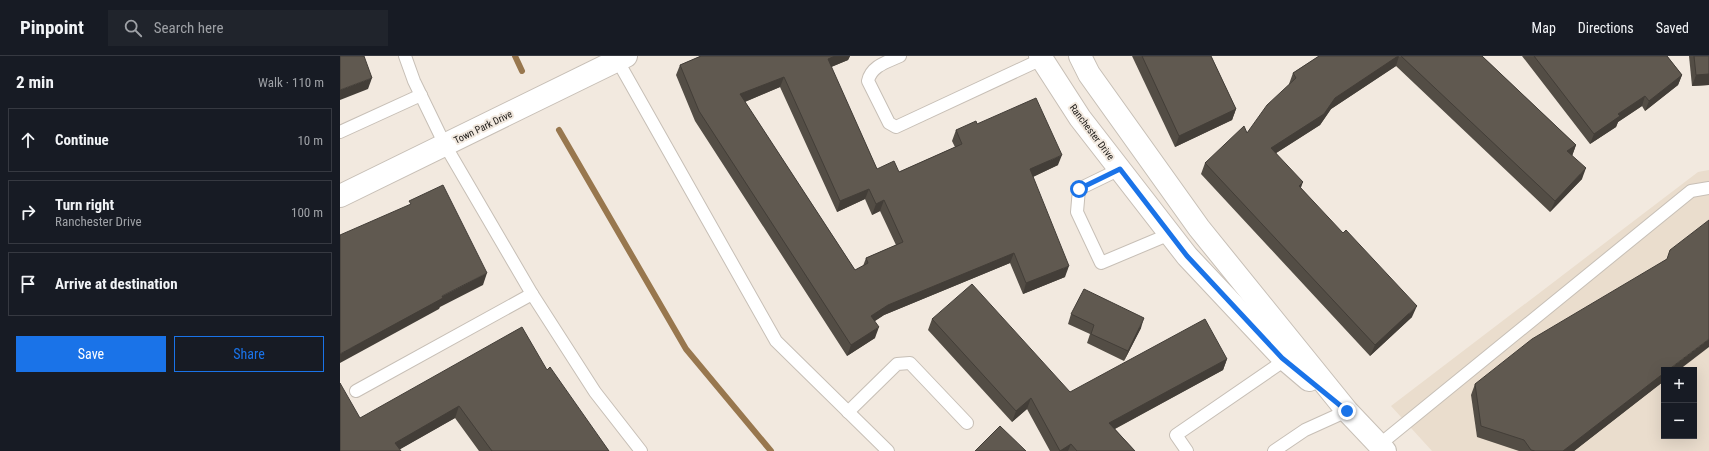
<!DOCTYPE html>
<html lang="en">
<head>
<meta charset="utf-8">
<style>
  body { margin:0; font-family:"Roboto Condensed",sans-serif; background:#20242c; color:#f1f3f6 }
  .controls { position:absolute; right:12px; bottom:12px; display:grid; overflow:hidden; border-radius:0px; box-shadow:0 4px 16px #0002 }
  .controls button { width:36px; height:36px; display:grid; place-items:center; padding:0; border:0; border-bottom:1px solid #363941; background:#171b24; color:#f1f3f6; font:20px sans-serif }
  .stop { position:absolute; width:12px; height:12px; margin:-9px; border:3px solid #1a73e8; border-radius:50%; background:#fff }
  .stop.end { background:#1a73e8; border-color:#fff; box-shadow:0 1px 4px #0008 }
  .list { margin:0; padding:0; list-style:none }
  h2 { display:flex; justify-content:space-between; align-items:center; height:52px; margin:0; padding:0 16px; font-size:17px }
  h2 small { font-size:13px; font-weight:400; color:#9ea1a6 }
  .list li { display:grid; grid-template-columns:26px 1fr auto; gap:12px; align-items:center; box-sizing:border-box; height:64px; margin:0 8px 8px; padding:0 8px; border:1px solid #363941; border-radius:0px }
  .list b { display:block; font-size:15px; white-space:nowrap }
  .list p { margin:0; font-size:13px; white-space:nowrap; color:#9ea1a6 }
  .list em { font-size:13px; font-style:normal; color:#9ea1a6 }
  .actions { display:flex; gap:8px; padding:12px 16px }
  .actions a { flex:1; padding:9px 0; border:1px solid #1a73e8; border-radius:0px; text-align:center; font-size:14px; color:#1a73e8 }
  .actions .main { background:#1a73e8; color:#fff }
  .icon { flex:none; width:22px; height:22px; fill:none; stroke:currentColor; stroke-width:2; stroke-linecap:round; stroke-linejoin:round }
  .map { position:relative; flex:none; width:1369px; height:395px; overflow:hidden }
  header { display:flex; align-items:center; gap:24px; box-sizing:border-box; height:56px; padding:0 20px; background:#171b24; border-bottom:1px solid #363941 }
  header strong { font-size:19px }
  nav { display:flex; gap:22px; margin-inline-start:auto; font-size:14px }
  .search { width:280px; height:36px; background:#20242c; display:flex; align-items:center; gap:10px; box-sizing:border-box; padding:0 14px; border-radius:0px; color:#9ea1a6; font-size:15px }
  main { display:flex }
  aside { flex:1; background:#171b24 }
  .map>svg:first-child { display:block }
  .built { fill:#eaddcd; fill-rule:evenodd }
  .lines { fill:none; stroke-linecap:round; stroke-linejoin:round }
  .stream { stroke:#98774e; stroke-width:6 }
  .service-casing { stroke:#c7bfb6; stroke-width:14 }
  .tertiary-casing { stroke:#c7bfb6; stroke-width:24 }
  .service { stroke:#fff; stroke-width:12 }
  .tertiary { stroke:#fff; stroke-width:22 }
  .wall { fill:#534d45; fill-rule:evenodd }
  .shaded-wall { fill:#433e38 }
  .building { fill:#605950; stroke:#433e38; fill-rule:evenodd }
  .route { stroke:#1a73e8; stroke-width:5 }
  .labels { text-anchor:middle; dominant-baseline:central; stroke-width:4; stroke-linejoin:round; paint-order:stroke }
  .street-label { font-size:10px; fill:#24211e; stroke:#f2e9df }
</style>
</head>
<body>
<header>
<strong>Pinpoint</strong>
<div class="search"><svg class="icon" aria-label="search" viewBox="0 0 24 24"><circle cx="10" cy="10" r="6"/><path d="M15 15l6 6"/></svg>Search here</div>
<nav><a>Map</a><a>Directions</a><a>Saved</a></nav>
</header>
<main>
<aside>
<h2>2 min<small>Walk · 110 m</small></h2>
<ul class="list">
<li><svg class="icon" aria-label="ahead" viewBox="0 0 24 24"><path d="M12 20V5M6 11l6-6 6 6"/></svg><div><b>Continue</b></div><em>10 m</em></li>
<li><svg class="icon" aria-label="right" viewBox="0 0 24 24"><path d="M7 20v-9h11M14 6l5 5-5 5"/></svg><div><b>Turn right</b><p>Ranchester Drive</p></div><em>100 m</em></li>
<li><svg class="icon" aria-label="arrive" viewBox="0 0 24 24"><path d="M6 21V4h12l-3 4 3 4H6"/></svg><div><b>Arrive at destination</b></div></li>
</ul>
<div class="actions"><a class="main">Save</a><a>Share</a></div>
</aside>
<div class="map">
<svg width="1369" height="395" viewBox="0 0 1369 395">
  <rect width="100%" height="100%" fill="#f2e9df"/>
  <path class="built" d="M1369 114V395H1092L1051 350 1358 116ZM1324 314H1354V380H1324Z"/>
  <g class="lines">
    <g class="stream">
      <polyline points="175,0 182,15"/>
      <polyline points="219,74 346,293 431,395"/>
    </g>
    <g class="service-casing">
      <g id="service">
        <polyline points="65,0 74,25 105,89 192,238 255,336 301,395"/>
        <polyline points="275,0 436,285 548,395"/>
        <path d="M560 0C547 6 531 10 528 25L549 67 556 71 702 3"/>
        <polyline points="0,76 81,39"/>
        <polyline points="780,113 739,133 737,156 761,207 830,178"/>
        <polyline points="16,335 192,238"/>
        <polyline points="508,356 557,308 570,307 627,367"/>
        <polyline points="1039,389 1351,135 1369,132"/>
        <polyline points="847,395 836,379 945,304"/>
        <polyline points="934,395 965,374 1007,355"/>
      </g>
    </g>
    <g class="tertiary-casing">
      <g id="tertiary">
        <polyline points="700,0 740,62 847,200 942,301 969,324"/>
        <polyline points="740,0 749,18 859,172 1007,355 1045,395"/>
        <polyline points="0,140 286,0"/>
      </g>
    </g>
    <use href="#service" class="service"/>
    <use href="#tertiary" class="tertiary"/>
  </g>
  <g class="wall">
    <path d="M361 0H510L508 4 491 11 537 113 559 116 615 91 612 85 616 74 637 68 718 109 693 121 725 221 683 238 670 207 544 259 535 265V282L507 300 355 65 336 19 340 9ZM440 31 497 156 525 143 532 159 540 155 556 189 526 202 523 210 515 214 405 46Z"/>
    <polygon points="792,0 871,0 896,53 892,64 835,91"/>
    <polygon points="979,0 1142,0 1236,89 1232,100 1242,123 1210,156 1056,10 991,53 980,69 936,97 961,132 1072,261 1030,300 861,118 865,107 907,77 949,29 949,28 953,17"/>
    <polygon points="1182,0 1327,0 1342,19 1338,29 1305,55 1302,50 1278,66 1276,71 1250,88"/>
    <polygon points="1349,0 1369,0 1369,29 1352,30"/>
    <polygon points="1327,203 1324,325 1234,395 1179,395 1137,381 1131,339 1135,328"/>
    <polygon points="731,258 801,272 784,305 747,287 750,278 728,268"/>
    <polygon points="592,263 730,336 887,303 883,314 775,373 795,395 710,395 687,353 672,366 588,274"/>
    <polygon points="207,314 269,395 139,395 115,362 60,393 20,362"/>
  </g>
  <g class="shaded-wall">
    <polygon points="495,0 510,0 508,4 484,14 488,3"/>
    <polygon points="1058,0 1059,0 1056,10 991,53 980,69 927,103 931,92 995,42"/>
    <polygon points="1369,18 1369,29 1352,30 1356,19"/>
    <polygon points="1342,19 1338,29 1305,55 1309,45"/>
    <polygon points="444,21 440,31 397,49 400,38"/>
    <polygon points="32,22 28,33 0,44 0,34"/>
    <polygon points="1305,40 1302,50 1278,66 1276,71 1250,88 1254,78 1278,58"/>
    <polygon points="896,53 892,64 835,91 839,80"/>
    <polygon points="1236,89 1232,100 1227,95"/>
    <polygon points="722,99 718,109 686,124 690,113"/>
    <polygon points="1246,112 1242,123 1210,156 1215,145"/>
    <polygon points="963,126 959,137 959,130"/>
    <polygon points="529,133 525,143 497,156 500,145"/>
    <polygon points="544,144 540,155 532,159 536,148"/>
    <polygon points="674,197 670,207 544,259 527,270 531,260 548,249"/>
    <polygon points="729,210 725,221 683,238 686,227"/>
    <polygon points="147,217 143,229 100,251 99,253 0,307 0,298 102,240"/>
    <polygon points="1077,250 1072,261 1030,300 1035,289"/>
    <polygon points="804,262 801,272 784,305 788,295"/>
    <polygon points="539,271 535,282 507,300 511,289"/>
    <polygon points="1369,283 1369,291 1339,314 1328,314"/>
    <polygon points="887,303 883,314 765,378 769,367"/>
    <polygon points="1324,317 1324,325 1234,395 1223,395"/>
    <polygon points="691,342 687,353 672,366 676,355"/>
    <polygon points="119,350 115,362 57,395 55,387"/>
    <polygon points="731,388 728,395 719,395 720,395"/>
  </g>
  <g class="building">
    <polygon points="0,0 24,0 32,22 0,34"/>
    <path d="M361 0H495L488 3 537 113 554 105 559 116 622 88 616 74 636 65 637 68 696 42 722 99 690 113 729 210 686 227 674 197 548 249 531 260 539 271 511 289 359 55 340 9ZM444 21 500 145 529 133 536 148 544 144 563 186 526 202 528 207 515 214 400 38Z"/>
    <polygon points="802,0 871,0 896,53 839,80"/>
    <polygon points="979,0 1058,0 995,42 984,58 931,92 963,126 959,130 1003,177 1006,174 1077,250 1035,289 865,107 904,70 907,77 927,49 956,22 953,17"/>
    <polygon points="1061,0 1142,0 1236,89 1227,95 1246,112 1215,145"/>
    <polygon points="1194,0 1327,0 1342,19 1309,45 1305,40 1278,58 1280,60 1254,78"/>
    <polygon points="1354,0 1369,0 1369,18 1356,19"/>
    <polygon points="103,129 147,217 102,240 103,242 0,298 0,179 71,148 69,145"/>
    <polygon points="1369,164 1369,283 1328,314 1324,314 1324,317 1223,395 1195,395 1191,394 1184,384 1141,370 1135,328 1192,283 1327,203 1330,194"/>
    <polygon points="632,228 730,336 865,263 887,303 769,367 795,395 737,395 731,388 720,395 691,342 676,355 592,263"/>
    <polygon points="744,233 804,262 788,295 751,278 754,269 731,258"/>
    <polygon points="182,271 207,314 210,311 269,395 152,395 119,350 55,387 61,395 0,395 0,327 20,362"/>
    <polygon points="660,370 686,395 635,395"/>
  </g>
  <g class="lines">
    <polyline class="route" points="739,133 780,113 847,200 942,302 1007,355"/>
  </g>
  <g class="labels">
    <g class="street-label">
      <text transform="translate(143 71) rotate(-26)">Town Park Drive</text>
      <text transform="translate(752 76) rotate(53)">Ranchester Drive</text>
    </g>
  </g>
</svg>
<div class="controls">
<button>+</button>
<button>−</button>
</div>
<div class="stop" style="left:739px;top:133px"></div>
<div class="stop end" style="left:1007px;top:355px"></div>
</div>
</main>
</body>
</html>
